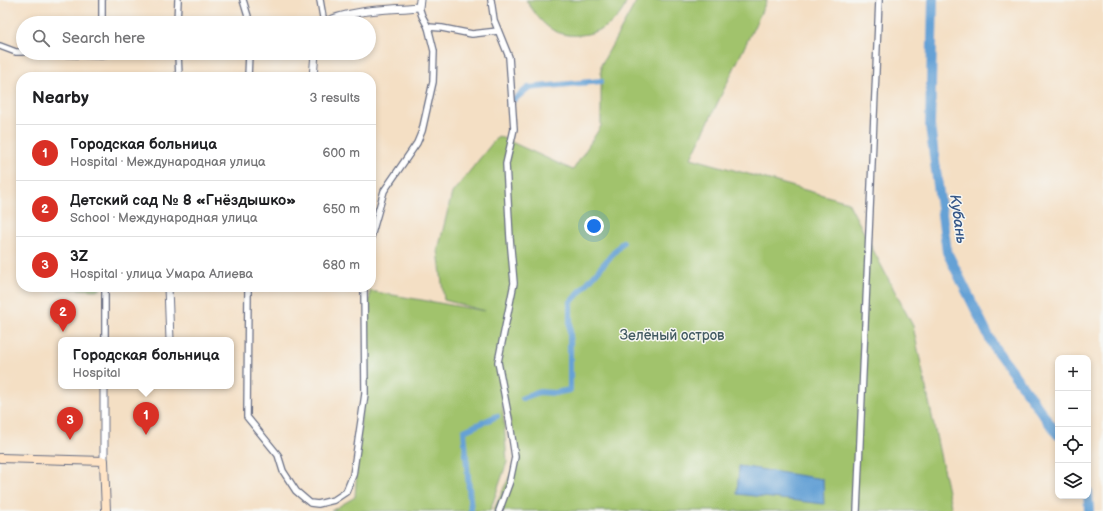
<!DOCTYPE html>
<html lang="en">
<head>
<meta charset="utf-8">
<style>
  body { margin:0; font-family:"Balsamiq Sans",sans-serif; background:#f6f6f6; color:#202124 }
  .controls { position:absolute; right:12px; bottom:12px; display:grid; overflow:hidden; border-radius:8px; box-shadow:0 2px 6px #0003 }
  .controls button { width:36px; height:36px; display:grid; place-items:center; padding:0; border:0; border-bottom:1px solid #e0e0e0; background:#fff; color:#202124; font:20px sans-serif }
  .you { position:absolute; left:594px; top:226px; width:14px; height:14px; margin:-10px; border:3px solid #fff; border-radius:50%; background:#1a73e8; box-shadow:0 0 0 6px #1a73e833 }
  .badge { display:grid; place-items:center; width:26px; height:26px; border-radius:50%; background:#d93025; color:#fff; font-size:13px; font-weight:700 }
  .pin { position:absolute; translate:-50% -33px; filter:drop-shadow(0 1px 2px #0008) }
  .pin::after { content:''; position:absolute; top:21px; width:14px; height:12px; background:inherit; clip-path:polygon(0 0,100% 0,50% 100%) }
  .popup { position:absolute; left:58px; top:337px; width:176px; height:52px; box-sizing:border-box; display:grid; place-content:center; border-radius:8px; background:#fff; filter:drop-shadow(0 1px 3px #0005); font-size:13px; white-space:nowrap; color:#757577 }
  .popup b { font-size:15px; color:#202124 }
  .popup::after { content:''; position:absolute; left:50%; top:100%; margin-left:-8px; border:8px solid transparent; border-top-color:#fff }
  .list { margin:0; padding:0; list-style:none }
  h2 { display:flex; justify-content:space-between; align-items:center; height:52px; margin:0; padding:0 16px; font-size:17px }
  h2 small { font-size:13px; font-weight:400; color:#757577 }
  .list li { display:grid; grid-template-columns:26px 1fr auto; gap:12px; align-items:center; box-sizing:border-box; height:56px; padding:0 16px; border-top:1px solid #e0e0e0 }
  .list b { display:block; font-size:15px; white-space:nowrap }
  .list p { margin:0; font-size:13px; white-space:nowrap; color:#757577 }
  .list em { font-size:13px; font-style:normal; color:#757577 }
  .icon { flex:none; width:22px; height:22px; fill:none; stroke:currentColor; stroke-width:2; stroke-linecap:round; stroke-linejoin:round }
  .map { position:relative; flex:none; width:1103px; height:511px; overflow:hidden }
  .search { position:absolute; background:#fff; box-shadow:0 2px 6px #0003; left:16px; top:16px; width:360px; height:44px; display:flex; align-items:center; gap:10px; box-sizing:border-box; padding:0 14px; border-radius:22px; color:#757577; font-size:15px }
  .panel { position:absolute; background:#fff; box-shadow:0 2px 6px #0003; left:16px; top:72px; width:360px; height:220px; border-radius:16px }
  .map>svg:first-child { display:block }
  .green { fill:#a1c36c; stroke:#5e7965 }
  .water { fill:#65a1d5; stroke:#40689a }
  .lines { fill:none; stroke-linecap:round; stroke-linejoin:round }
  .canal { stroke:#65a1d5; stroke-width:6 }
  .river { stroke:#65a1d5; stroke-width:10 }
  .minor-casing { stroke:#676d82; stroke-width:8 }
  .tertiary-casing { stroke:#676d82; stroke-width:9 }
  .secondary-casing { stroke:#676d82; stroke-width:10 }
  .minor { stroke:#fff; stroke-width:5.5 }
  .tertiary { stroke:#fff; stroke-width:7 }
  .secondary { stroke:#ffe4c6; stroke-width:8 }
  .labels { text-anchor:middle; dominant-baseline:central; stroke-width:3; stroke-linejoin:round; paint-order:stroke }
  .park-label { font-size:14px; fill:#435b62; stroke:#f6f6f2 }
  .water-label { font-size:15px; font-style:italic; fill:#355788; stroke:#f6f6f2 }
</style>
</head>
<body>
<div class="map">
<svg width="1103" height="511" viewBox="0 0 1103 511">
  <rect width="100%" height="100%" fill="#f6f6f2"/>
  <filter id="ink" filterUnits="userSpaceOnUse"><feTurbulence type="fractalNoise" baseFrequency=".025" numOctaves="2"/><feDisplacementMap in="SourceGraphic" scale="8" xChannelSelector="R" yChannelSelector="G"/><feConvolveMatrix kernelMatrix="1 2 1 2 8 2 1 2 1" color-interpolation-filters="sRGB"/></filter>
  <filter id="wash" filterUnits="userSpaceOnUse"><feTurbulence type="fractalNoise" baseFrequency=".012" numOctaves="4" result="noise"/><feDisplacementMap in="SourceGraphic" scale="16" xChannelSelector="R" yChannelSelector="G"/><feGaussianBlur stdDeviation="0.9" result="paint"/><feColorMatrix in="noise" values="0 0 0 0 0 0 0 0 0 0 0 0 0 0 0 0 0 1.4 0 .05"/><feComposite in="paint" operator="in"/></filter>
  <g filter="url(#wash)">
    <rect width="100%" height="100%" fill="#f4dfc4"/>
    <g class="green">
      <path d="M526 0H627C619 31 573 46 548 27 539 20 532 9 526 0Z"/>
      <polygon points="637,0 767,0 691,158 848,202 913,326 952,511 493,511 518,459 500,371 507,462 490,511 331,511 355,497 370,291 485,311 444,300 438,250 452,193 498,136 573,170 601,126 601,65"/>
      <polygon points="27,287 100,287 100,290 27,288"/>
    </g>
    <polygon class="water" points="739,466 823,479 824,504 737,494"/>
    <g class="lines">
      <g class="canal">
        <polyline points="515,99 528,88 601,81"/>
        <polyline points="523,398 539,392 555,393 570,390 570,303 623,242"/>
        <polyline points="471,511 464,431 497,416"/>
      </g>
      <g class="river">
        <polyline points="933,0 930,126 947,252 994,347 1058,435"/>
        <polyline points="1088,492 1089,511"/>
      </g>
    </g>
  </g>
  <g filter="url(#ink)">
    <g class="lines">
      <g class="minor-casing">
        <g id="minor">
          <polyline points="102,0 102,23"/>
          <polyline points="243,0 250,23"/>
          <polyline points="320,0 324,23"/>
          <polyline points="491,0 494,20 509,57 514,129 506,164 510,238 514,283 498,362 510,424 515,457 510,481 499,511"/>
          <polyline points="177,23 178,0"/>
          <polyline points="428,27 442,28 472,34 498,31"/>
          <polyline points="0,46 16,52 23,52"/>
          <polyline points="39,53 103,56 103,53"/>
          <polyline points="178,53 179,77"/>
          <polyline points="248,77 249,53"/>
          <polyline points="371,237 384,191 417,143 422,131 433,82 434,51 428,27 422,16 419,7"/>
          <polyline points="248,287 247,417 278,455 283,471 296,491 310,503 318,504 334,500 346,492 353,475 365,394 364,287"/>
          <polyline points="105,340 105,287"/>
          <polyline points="857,511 879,0"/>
        </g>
      </g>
      <g class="tertiary-casing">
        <g id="tertiary">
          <path d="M323 23C351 9 388 10 419 7L420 0"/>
          <polyline points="313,77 315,53"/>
          <polyline points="168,287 170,340"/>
          <polyline points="104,386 104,461"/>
        </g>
      </g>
      <g class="secondary-casing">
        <polyline id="secondary" points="0,458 104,461 106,511"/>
      </g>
      <use href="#minor" class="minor"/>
      <use href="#tertiary" class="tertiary"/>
      <use href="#secondary" class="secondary"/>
    </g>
  </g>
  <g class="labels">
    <g class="park-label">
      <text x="672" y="335">Зелёный остров</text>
    </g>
    <g class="water-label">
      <text transform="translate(958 219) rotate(82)">Кубань</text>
    </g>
  </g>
</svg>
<div class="controls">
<button>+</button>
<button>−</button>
<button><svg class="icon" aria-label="locate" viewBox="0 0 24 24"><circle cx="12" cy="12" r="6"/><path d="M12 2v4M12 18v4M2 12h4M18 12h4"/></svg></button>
<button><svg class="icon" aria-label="layers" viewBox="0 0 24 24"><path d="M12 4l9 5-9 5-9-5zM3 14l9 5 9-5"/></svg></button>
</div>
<div class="you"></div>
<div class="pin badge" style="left:146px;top:435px">1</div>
<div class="popup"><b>Городская больница</b>Hospital</div>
<div class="pin badge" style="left:63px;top:332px">2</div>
<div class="pin badge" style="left:70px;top:440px">3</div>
<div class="search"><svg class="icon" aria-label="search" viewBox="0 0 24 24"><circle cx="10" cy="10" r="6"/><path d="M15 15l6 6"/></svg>Search here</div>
<section class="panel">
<h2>Nearby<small>3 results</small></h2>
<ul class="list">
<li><span class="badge">1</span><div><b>Городская больница</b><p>Hospital · Международная улица</p></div><em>600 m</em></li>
<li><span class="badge">2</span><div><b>Детский сад № 8 «Гнёздышко»</b><p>School · Международная улица</p></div><em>650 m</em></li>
<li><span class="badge">3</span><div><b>3Z</b><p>Hospital · улица Умара Алиева</p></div><em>680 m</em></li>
</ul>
</section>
</div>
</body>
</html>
